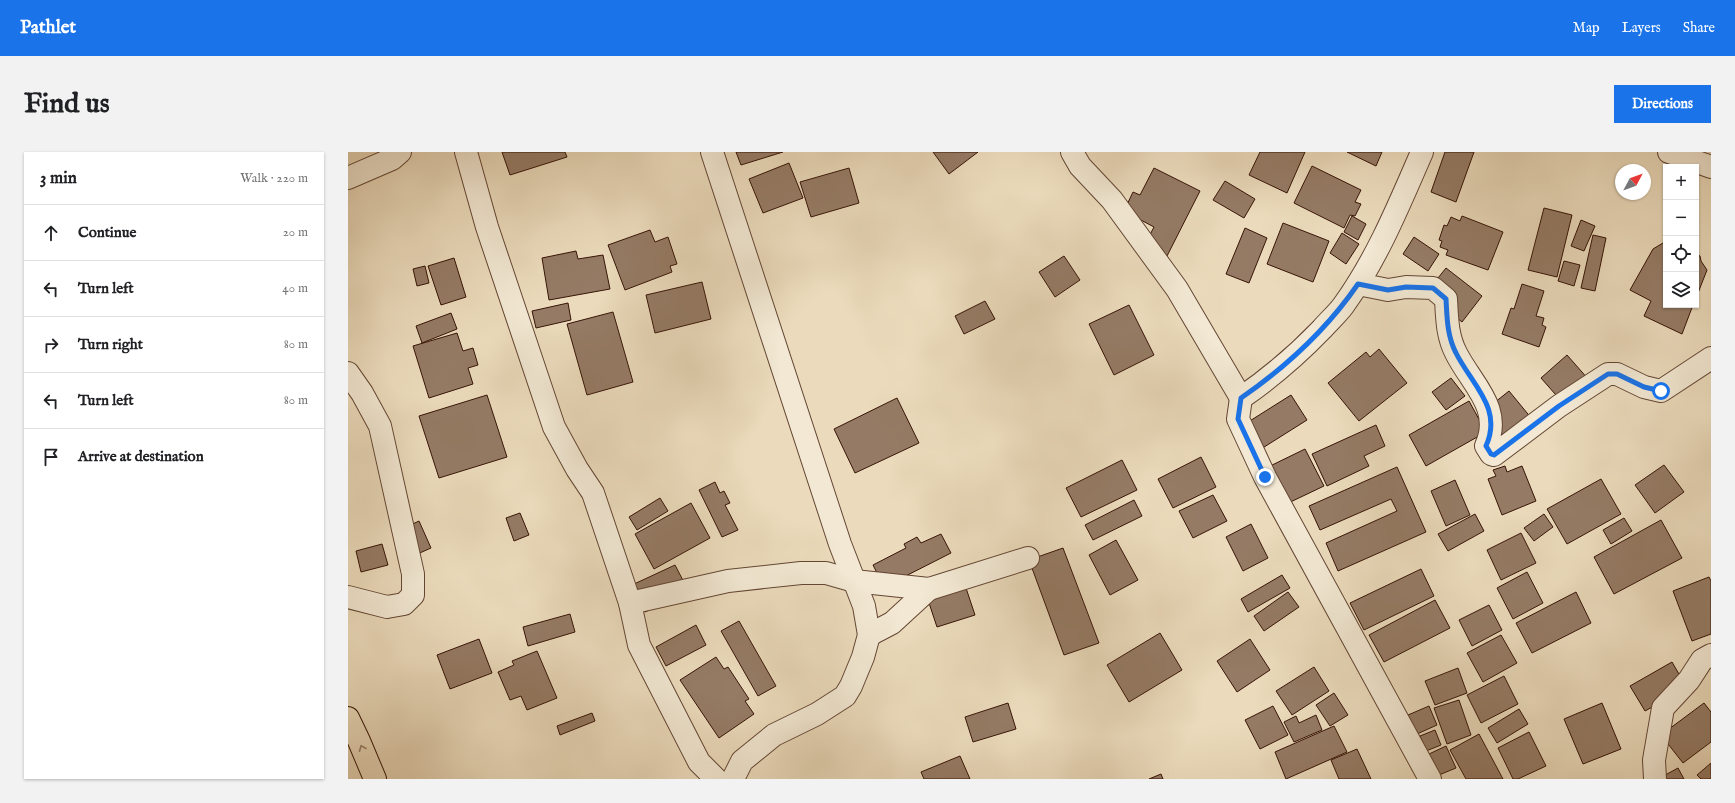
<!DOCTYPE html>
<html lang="en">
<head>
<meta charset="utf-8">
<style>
  body { margin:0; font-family:"IM FELL English",serif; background:#f2f2f2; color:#202124 }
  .controls { position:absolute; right:12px; top:12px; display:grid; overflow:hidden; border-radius:0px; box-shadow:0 1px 3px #0004 }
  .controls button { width:36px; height:36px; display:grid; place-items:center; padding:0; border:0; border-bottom:1px solid #e0e0e0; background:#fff; color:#202124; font:20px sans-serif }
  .compass { position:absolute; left:1267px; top:12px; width:36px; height:36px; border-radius:50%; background:#fff; box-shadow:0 1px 3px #0004; rotate:49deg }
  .stop { position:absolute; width:12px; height:12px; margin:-9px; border:3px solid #1a73e8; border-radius:50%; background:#fff }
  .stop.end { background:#1a73e8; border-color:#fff; box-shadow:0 1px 4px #0008 }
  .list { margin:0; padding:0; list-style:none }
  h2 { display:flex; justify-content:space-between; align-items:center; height:52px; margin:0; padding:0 16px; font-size:17px }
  h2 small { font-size:13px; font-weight:400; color:#757577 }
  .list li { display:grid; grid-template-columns:26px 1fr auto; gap:12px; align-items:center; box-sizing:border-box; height:56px; padding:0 16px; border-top:1px solid #e0e0e0 }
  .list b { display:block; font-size:15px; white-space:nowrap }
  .list em { font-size:13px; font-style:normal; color:#757577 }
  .icon { flex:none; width:22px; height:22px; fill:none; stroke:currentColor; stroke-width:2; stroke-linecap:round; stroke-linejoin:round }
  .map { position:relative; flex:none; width:1363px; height:627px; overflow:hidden; border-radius:0px }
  header { display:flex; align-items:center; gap:24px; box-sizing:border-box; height:56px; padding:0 20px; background:#1a73e8; color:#fff }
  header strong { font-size:19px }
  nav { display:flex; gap:22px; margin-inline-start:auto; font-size:14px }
  .intro { display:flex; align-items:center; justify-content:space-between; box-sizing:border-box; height:96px; padding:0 24px }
  h1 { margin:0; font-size:28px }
  .button { padding:10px 18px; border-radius:0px; background:#1a73e8; color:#fff; font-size:14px; font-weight:700 }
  main { display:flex; gap:24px; padding:0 24px }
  aside { flex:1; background:#fff; border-radius:0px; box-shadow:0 1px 3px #0004 }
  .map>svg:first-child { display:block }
  .building { fill:#957b65; stroke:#371407 }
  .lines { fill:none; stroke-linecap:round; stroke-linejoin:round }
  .minor-casing { stroke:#644634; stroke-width:24 }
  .trunk-casing { stroke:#371407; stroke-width:24 }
  .minor { stroke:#f2e8d3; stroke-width:22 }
  .trunk { stroke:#ebdbbc; stroke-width:22 }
  .oneway { stroke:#9a816b }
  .route { stroke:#1a73e8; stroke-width:5 }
</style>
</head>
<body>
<header>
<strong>Pathlet</strong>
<nav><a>Map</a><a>Layers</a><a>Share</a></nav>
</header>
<div class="intro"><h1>Find us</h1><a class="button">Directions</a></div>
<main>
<aside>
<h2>3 min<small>Walk · 220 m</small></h2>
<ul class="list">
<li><svg class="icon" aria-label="ahead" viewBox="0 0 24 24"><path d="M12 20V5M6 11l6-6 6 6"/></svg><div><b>Continue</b></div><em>20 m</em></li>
<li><svg class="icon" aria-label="left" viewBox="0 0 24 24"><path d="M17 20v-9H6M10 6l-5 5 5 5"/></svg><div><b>Turn left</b></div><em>40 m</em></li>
<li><svg class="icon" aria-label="right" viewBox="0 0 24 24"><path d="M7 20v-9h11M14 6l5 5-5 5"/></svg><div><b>Turn right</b></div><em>80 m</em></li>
<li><svg class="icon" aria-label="left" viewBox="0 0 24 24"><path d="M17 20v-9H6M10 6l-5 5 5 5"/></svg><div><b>Turn left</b></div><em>80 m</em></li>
<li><svg class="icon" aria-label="arrive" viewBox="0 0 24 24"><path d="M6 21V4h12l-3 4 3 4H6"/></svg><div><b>Arrive at destination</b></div></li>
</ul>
</aside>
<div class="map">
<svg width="1363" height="627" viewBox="0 0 1363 627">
  <rect width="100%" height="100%" fill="#ebdbbc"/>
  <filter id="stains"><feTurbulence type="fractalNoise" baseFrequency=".005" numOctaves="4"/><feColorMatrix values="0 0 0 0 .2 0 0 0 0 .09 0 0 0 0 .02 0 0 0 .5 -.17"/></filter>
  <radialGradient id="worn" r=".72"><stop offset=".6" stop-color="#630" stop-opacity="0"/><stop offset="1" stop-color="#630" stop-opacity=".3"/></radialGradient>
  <g class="building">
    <polygon points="154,0 217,0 219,5 162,23"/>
    <polygon points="388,0 435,0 393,13"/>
    <polygon points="585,0 630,0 601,22"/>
    <polygon points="912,0 957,0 939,41 901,23"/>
    <polygon points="999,0 1034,0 1028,14"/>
    <polygon points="1097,0 1126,0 1108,50 1083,40"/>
    <polygon points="441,11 455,46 415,61 401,27"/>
    <polygon points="964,14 1013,38 1007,50 1013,52 1007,64 1002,63 996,76 946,51"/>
    <polygon points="501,16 511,51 463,65 452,30"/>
    <polygon points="806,16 852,39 818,106 796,94 806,75 776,59 785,40 792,43"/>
    <polygon points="877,29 907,47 896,66 865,48"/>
    <polygon points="1196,56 1224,63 1209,125 1180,118"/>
    <polygon points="1004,64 1018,72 1010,88 996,80"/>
    <polygon points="1114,64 1155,80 1140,118 1098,103 1100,98 1092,95 1094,89 1091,88 1096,73 1099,74 1103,65 1112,69"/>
    <polygon points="1233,68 1247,74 1236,99 1223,94"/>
    <polygon points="935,71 981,89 965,130 919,112"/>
    <polygon points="897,76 919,86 901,131 878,122"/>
    <polygon points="302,78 307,90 320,85 329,112 322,114 324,120 277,138 260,93"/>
    <polygon points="994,81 1011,92 998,112 982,101"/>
    <polygon points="1245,83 1258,86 1247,139 1233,136"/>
    <polygon points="1066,85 1091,102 1080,119 1055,102"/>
    <polygon points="1315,91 1318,91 1318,153 1345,153 1334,182 1296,164 1303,149 1282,138 1305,97"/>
    <polygon points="228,99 230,107 255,103 262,137 201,148 194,106"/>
    <polygon points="1348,102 1352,104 1353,109 1359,118 1348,146"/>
    <polygon points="716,104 732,128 707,145 691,120"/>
    <polygon points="106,106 118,145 93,153 80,114"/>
    <polygon points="1216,109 1232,113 1226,134 1210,129"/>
    <polygon points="77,114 81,131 69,134 65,117"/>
    <polygon points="1098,116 1134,144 1114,170 1078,141"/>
    <polygon points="354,130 363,167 307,181 298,143"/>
    <polygon points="1174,132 1196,139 1188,164 1196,166 1194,173 1198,175 1191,195 1154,182 1163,156 1166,157"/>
    <polygon points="637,149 647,167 616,182 607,164"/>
    <polygon points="220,151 223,168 188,176 184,159"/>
    <polygon points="781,153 806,203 766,223 741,172"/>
    <polygon points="265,160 285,230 239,243 219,172"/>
    <polygon points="103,161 109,177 74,191 68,174"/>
    <polygon points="109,181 115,199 125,196 130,213 120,216 125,232 81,246 65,194"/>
    <polygon points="1031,197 1059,231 1011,269 980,231 1018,200 1022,205"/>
    <polygon points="1219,203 1241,228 1215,251 1193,226"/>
    <polygon points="1103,226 1117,244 1098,258 1084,240"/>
    <polygon points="1161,239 1184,267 1158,287 1136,259"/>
    <polygon points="139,243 159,305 91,326 71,264"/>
    <polygon points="943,243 959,268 913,297 897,272"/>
    <polygon points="549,246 571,291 507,321 486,277"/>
    <polygon points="1121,249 1138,280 1078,314 1061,283"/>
    <polygon points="1028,273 1037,294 1016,304 1021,314 979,334 964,302"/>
    <polygon points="957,297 976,334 934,354 916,317"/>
    <polygon points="853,305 868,335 825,356 810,327"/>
    <polygon points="774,308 789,338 733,365 718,336"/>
    <polygon points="1316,313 1336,340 1307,361 1287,333"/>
    <polygon points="1157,314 1159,320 1174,314 1188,349 1154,363 1140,327 1148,324 1145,318"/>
    <polygon points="1049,315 1078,380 990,419 978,391 1049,359 1043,347 972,378 961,354"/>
    <polygon points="1253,327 1273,362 1219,392 1199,357"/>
    <polygon points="1107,328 1122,363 1098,374 1083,339"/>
    <polygon points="367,330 372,341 376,339 382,351 377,353 390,378 374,385 351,338"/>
    <polygon points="865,343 879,369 845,386 831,359"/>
    <polygon points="312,346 320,359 289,378 281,365"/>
    <polygon points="786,348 794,364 745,388 737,373"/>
    <polygon points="343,351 362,386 306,417 287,382"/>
    <polygon points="172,361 181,383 166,389 158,366"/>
    <polygon points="1127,362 1136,379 1100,399 1090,382"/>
    <polygon points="1196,362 1205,375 1186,389 1176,376"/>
    <polygon points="1276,366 1284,379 1263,392 1255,378"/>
    <polygon points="1313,368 1334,406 1266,442 1246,405"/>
    <polygon points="71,369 83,396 65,404 52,378"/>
    <polygon points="903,372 920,406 895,419 878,385"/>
    <polygon points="1173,381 1188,411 1153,428 1139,398"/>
    <polygon points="593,382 603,401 536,435 525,413 558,396 556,392 569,385 573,391"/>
    <polygon points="768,388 790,428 762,443 741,403"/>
    <polygon points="34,392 40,413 13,420 8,399"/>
    <polygon points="715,396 751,491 716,503 681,408"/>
    <polygon points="327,413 341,440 297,460 284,433"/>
    <polygon points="1073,417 1086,444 1016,478 1002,451"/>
    <polygon points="1179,420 1195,451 1165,467 1149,436"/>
    <polygon points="934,423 942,436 900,460 893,447"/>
    <polygon points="1361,425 1363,429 1363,482 1344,489 1325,439"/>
    <polygon points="618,436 627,463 589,475 580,448"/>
    <polygon points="940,440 951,455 916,479 906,464"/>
    <polygon points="1228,440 1243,471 1184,501 1168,471"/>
    <polygon points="1087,448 1102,476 1036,510 1021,483"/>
    <polygon points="1141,453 1154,478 1124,494 1111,468"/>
    <polygon points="222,462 227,480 180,494 175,475"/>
    <polygon points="391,469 428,534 410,544 373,479"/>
    <polygon points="348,473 358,493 318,514 308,495"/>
    <polygon points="812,481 834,518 781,550 759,513"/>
    <polygon points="1153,483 1169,511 1135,530 1119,501"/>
    <polygon points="131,487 144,521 102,537 89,503"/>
    <polygon points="902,487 922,518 889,540 869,509"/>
    <polygon points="189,499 209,546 179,558 173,544 162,548 150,520 166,513 164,509"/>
    <polygon points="368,505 376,517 380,515 401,547 397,549 406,562 371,586 332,528"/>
    <polygon points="1324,510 1339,536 1297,559 1282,534"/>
    <polygon points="966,515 981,539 944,563 928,539"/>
    <polygon points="1110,516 1119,541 1087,553 1077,529"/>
    <polygon points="1156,524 1170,552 1133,571 1119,543"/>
    <polygon points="986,541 1000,563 982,574 968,553"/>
    <polygon points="1111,548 1123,583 1099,592 1086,556"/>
    <polygon points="660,551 668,577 625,590 617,565"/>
    <polygon points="1254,551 1273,597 1235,612 1216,567"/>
    <polygon points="1356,551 1363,560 1363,590 1335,611 1313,583"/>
    <polygon points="925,554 940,583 912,597 897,568"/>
    <polygon points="1081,554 1089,573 1069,582 1060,563"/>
    <polygon points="1171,557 1180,572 1149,591 1140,576"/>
    <polygon points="244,561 247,569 212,583 209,574"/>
    <polygon points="968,563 974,578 946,590 936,570 948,564 951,571"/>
    <polygon points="986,574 999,600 938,627 927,600"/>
    <polygon points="1087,578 1093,593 1078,599 1072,584"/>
    <polygon points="1181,580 1198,614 1170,627 1165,627 1150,596"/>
    <polygon points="1131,582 1155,627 1118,627 1102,598"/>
    <polygon points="1098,594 1108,616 1091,623 1081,602"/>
    <polygon points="1009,597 1023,627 991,627 983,608"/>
    <polygon points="612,604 622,627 576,627 573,620"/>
    <polygon points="1363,611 1363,627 1353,627 1349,623"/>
    <polygon points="1330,616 1336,627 1310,627"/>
    <polygon points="813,622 815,627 801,627"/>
  </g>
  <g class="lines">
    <g class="minor-casing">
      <g id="minor">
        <polyline points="118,0 139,75 206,275 229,317 245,341 282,451 291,493 351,610 368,627"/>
        <polyline points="364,0 492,392 516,454 521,483 515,505 503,534 497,544 469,562 426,583 394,609 385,627"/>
        <polyline points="724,0 732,14 764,48 829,137 893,246"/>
        <path d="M1074 0C1051 53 1029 107 995 154 989 162 981 169 974 177 950 202 922 226 893 246L890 267 917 325 1082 627"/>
        <polyline points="1321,0 1363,15"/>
        <polyline points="0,26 44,7 52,0"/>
        <path d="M1010 132 1040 138 1058 135 1085 136 1098 147C1099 165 1099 184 1108 201 1124 233 1155 256 1138 294L1143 302 1146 303 1211 254 1260 222H1269L1296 235 1313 239 1363 206"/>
        <polyline points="0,221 14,241 32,274 65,422 65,443 56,452 39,455 0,445"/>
        <polyline points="282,451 380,429 453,421 478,421 506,429 581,437 680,406"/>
        <polyline points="521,483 544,471 581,437"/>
        <polyline points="1307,627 1306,608 1315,556 1341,528 1354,508 1363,503"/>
      </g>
    </g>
    <g class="trunk-casing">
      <polyline id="trunk" points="0,566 11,589 27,627"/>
    </g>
    <use href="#minor" class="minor"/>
    <use href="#trunk" class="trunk"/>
  </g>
  <defs><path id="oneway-chevron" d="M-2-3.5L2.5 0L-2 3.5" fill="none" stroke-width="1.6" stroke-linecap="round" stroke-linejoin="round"/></defs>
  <use class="oneway" href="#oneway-chevron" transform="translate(14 596) rotate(-112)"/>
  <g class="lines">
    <path class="route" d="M917 325 890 267 893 246C938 215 979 177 1010 132L1040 138 1058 135 1085 136 1098 147C1099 165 1099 184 1108 201 1124 233 1155 256 1138 294L1143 302 1146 303 1211 254 1260 222H1269L1296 235 1313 239"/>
  </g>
  <rect width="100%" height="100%" filter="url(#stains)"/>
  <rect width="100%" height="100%" fill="url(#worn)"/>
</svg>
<div class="controls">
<button>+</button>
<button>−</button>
<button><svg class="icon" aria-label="locate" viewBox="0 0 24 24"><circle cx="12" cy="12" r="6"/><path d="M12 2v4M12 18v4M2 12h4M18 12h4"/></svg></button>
<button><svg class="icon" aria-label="layers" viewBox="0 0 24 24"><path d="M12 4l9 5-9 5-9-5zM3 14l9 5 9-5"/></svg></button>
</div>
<svg class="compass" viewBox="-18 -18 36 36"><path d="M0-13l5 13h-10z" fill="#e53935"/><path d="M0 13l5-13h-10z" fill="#757577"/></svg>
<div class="stop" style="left:1313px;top:239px"></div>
<div class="stop end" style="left:917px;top:325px"></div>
</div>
</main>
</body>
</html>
